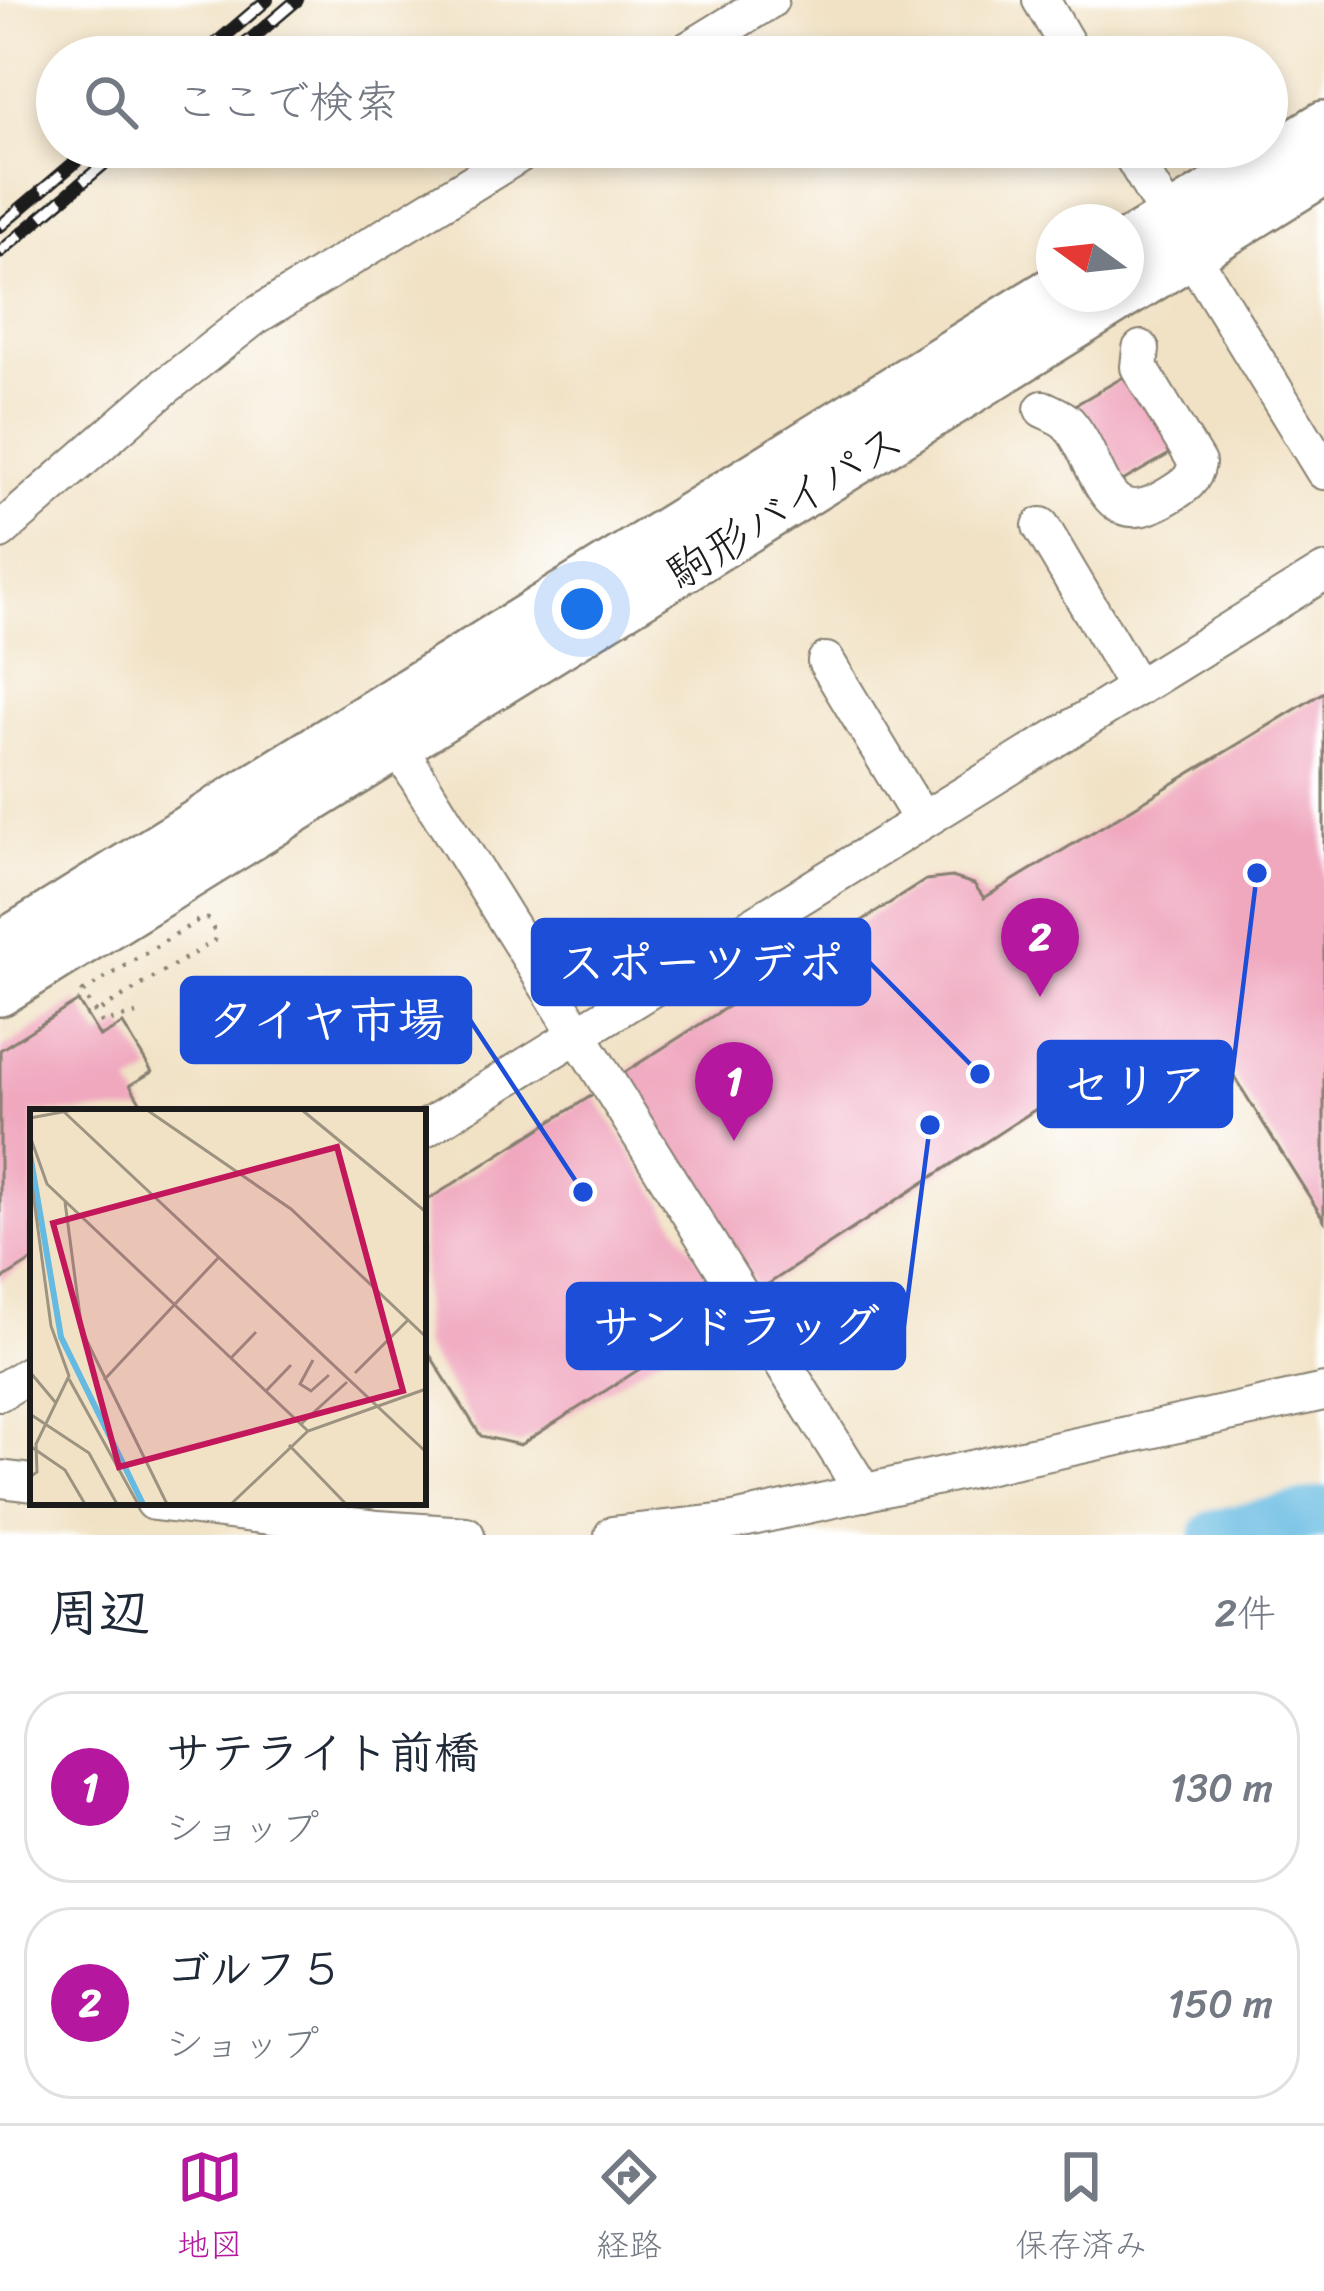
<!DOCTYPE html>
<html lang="ja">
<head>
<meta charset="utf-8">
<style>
  body { margin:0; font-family:Sriracha,"Klee One",sans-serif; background:#f2f2f3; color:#1f2937 }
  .compass { position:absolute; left:1036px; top:204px; width:108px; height:108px; border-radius:50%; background:#fff; box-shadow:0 6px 18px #0003; rotate:285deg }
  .you { position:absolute; left:582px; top:609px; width:42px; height:42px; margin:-30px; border:9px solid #fff; border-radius:50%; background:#1a73e8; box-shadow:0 0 0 18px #1a73e833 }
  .badge { display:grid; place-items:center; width:78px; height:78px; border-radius:50%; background:#b5179e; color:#fff; font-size:39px; font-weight:700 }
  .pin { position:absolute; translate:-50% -99px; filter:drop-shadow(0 3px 6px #0008) }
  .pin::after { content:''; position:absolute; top:63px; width:42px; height:36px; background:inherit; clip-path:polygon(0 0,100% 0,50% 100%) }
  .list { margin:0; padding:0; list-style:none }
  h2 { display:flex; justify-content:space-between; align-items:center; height:156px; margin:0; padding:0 48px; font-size:51px }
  h2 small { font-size:39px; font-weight:400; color:#747a83 }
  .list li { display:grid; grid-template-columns:78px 1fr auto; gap:36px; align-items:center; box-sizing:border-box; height:192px; margin:0 24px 24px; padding:0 24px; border:3px solid #e0e1e3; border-radius:48px }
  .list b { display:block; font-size:45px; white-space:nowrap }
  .list p { margin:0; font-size:39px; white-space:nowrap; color:#747a83 }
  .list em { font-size:39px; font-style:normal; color:#747a83 }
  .icon { flex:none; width:66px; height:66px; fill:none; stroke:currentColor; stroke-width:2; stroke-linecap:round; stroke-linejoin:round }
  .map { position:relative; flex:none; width:1324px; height:1535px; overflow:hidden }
  .search { position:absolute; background:#fff; box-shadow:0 6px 18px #0003; left:36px; right:36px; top:36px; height:132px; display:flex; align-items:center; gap:30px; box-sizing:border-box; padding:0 42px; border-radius:66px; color:#747a83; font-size:45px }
  .sheet { height:588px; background:#fff }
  nav { display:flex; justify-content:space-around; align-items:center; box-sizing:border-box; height:168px; border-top:3px solid #e0e1e3; background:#fff; font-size:33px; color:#747a83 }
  nav a { display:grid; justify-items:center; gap:6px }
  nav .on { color:#b5179e }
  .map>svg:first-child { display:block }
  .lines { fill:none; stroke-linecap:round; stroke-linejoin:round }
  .river { stroke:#65bae1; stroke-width:51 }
  .building { fill:#f0a8bf }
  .minor-casing { stroke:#867f70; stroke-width:40 }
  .major-casing { stroke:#867f70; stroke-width:50 }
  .path { stroke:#867f70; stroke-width:4.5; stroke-dasharray:3 9; stroke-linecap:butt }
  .minor { stroke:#fff; stroke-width:36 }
  .major { stroke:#fff; stroke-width:45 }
  .rail-casing { stroke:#1c1c1c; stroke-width:14 }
  .rail { stroke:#fff; stroke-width:9; stroke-dasharray:27; stroke-linecap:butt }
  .labels { text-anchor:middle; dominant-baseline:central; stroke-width:12; stroke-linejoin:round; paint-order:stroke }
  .street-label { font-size:45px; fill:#1c1c1c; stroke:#fff }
  .inset-river { fill:none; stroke:#65bae1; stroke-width:6 }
  .inset-road { fill:none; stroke:#9c9381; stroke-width:3 }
  .view { fill:#c2185b; fill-opacity:0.15; stroke:#c2185b; stroke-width:6 }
  .inset-edge { fill:none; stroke:#1c1c1c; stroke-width:6 }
  .leader { fill:none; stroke:#1d4ed8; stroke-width:4.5 }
  .callout-dot { fill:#1d4ed8; stroke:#fff; stroke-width:4.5 }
  .callout { fill:#1d4ed8; stroke:#1d4ed8; stroke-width:4.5 }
  .callout-label { font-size:48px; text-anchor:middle; font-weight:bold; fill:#fff }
</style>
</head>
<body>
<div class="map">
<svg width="1324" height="1535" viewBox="0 0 1324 1535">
  <rect width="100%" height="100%" fill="#fff"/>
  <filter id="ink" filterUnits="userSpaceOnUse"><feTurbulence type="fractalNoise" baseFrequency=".00833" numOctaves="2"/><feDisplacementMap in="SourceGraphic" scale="24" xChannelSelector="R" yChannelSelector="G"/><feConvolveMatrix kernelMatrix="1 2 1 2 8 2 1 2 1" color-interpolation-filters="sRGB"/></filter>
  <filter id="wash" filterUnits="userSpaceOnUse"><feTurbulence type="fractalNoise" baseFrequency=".004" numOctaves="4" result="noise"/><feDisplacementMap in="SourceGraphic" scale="48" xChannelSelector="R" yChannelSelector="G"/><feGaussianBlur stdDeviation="2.7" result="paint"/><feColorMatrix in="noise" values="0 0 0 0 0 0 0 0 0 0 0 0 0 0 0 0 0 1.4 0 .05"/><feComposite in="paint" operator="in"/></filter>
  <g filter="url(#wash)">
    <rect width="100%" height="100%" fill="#f1e2c5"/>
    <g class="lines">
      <polyline class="river" points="1216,1535 1324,1512"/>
    </g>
    <g id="blocks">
      <g class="building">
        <polygon points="1134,371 1178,449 1114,486 1070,408"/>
        <polygon points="1324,692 1324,1220 1225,1062 1201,1077 1170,1080 1145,1064 1134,1045 759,1290 622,1074 926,880 952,877 974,884 984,898"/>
        <polygon points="78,1001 100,1037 123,1024 152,1072 130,1085 146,1112 33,1112 33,1260 0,1281 0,1050"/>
        <polygon points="594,1094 731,1311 520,1445 481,1436 423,1344 423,1203"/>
      </g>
    </g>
  </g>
  <g filter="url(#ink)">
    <use href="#blocks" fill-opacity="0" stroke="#867f70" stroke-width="3"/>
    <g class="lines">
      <g class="minor-casing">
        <g id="minor">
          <polyline points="1041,0 1074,57"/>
          <polyline points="677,57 770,0"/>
          <polyline points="1127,147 1169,218"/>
          <polyline points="1201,270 1324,471"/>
          <path d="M1043 409C1051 413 1062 417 1068 423 1102 461 1100 538 1168 496 1183 487 1194 481 1197 463L1139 367 1141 349"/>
          <polyline points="1041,526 1137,688"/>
          <polyline points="0,531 166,386 254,317 531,147"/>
          <polyline points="826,661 922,820"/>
          <polyline points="399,748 864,1493"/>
          <polyline points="423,1130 1324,572"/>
          <polyline points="0,1392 33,1372"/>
          <polyline points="0,1479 33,1483"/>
          <polyline points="154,1502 378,1529 466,1535"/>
          <polyline points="613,1535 729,1522 1324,1392"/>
        </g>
      </g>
      <g class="major-casing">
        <g id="major">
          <polyline points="1126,244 1324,124"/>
          <polyline points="0,945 1054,289"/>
          <polyline points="0,993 1324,172"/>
        </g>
      </g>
      <g class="path">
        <polyline points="81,990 102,1023 136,1014"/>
        <polyline points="83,992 202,918 208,919 216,934 214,941 96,1013"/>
      </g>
      <use href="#minor" class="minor"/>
      <use href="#major" class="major"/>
      <g class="rail-casing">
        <g id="rail">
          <polyline points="200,57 267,0"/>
          <polyline points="230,57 297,0"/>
          <polyline points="0,226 93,147"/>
          <polyline points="0,252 124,147"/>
        </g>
      </g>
      <use href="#rail" class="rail"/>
    </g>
  </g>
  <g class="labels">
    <g class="street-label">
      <text transform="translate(785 507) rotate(-32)">駒形バイパス</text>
    </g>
  </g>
  <g transform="translate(30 1109)">
    <rect width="396" height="396" fill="#f1e2c5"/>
    <path class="inset-river" d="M0 45 31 228 113 395"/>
    <path class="inset-road" d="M32 1 396 343M117 1 261 100 396 228M272 1 396 103M0 9 43 1M0 27 17 75 278 322M0 61 21 217 39 267 6 335 7 363 0 368M35 93 52 222 137 395M201 249 226 223M283 251 270 275 281 282 299 266M0 263 26 294M325 264 378 211M39 270 108 395M74 271 189 148M236 282 261 256M0 305 59 344 87 395M271 315 317 273M259 336 316 395M0 337 35 361 55 395M201 395 278 322 396 280"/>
    <path class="view" d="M307 38 373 282 89 358 23 114Z"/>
    <rect width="396" height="396" class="inset-edge"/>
  </g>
  <path class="leader" d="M980 1074L869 962M583 1192L470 1020M1257 873L1231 1084M930 1125L904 1326"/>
  <g class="callout-dot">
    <circle cx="980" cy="1074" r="12"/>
    <circle cx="583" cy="1192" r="12"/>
    <circle cx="1257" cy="873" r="12"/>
    <circle cx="930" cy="1125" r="12"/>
  </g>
  <g class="callout">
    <rect x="533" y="920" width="336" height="84" rx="12"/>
    <rect x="182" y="978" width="288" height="84" rx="12"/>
    <rect x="1039" y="1042" width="192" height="84" rx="12"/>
    <rect x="568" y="1284" width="336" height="84" rx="12"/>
  </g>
  <g class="callout-label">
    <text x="701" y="979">スポーツデポ</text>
    <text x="326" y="1036">タイヤ市場</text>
    <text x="1135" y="1101">セリア</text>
    <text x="736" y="1343">サンドラッグ</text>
  </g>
</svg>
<svg class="compass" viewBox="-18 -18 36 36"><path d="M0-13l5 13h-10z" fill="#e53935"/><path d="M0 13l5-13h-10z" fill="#747a83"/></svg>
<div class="you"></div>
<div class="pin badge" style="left:734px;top:1141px">1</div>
<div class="pin badge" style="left:1040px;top:997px">2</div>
<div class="search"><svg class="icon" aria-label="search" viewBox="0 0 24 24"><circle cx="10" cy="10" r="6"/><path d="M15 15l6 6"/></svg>ここで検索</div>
</div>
<section class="sheet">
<h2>周辺<small>2件</small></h2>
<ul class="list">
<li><span class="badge">1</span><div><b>サテライト前橋</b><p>ショップ</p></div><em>130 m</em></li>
<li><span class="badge">2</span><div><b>ゴルフ５</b><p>ショップ</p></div><em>150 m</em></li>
</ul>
</section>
<nav>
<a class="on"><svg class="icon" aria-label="map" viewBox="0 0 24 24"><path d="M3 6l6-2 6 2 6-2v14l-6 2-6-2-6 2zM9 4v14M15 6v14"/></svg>地図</a>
<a><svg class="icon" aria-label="directions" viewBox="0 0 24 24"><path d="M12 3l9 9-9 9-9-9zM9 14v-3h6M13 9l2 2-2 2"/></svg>経路</a>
<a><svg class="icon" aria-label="saved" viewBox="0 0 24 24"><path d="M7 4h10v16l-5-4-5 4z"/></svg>保存済み</a>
</nav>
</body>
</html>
